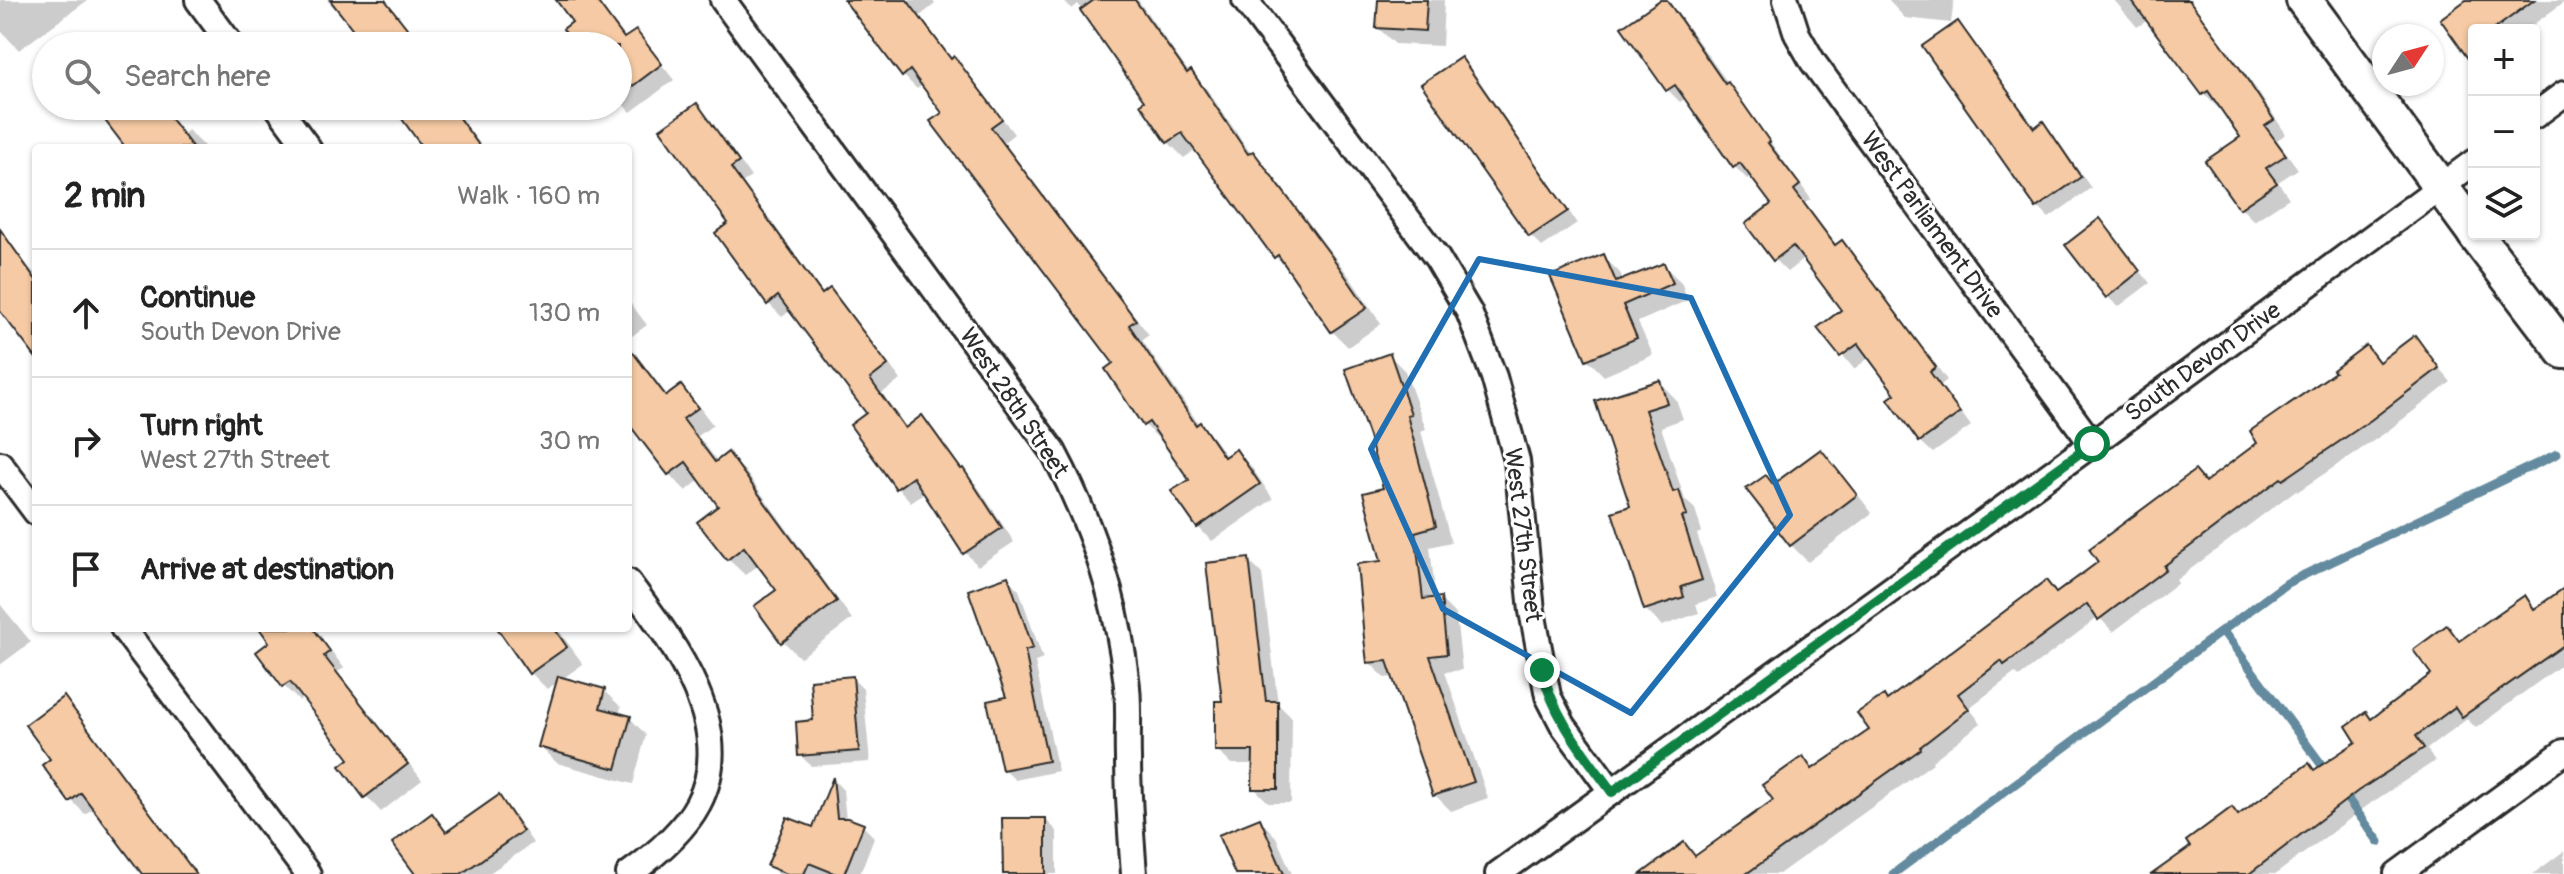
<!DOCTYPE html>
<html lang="en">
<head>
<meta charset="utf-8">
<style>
  body { margin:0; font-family:Pangolin,sans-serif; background:#f6f6f6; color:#222 }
  .controls { position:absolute; right:24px; top:24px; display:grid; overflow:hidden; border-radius:8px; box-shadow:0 2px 6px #0004 }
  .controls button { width:72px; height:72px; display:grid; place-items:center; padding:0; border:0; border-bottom:2px solid #e0e0e0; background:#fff; color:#222; font:40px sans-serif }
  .compass { position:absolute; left:2372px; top:24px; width:72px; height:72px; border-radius:50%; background:#fff; box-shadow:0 2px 6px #0004; rotate:54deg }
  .stop { position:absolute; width:24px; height:24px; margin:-18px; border:6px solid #0b8043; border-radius:50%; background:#fff }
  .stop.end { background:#0b8043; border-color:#fff; box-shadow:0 2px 8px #0008 }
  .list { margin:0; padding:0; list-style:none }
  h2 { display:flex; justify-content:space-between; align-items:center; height:104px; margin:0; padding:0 32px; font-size:34px }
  h2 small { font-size:26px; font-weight:400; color:#767676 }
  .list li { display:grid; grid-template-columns:52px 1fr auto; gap:24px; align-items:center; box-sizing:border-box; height:128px; padding:0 32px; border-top:2px solid #e0e0e0 }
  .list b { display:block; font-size:30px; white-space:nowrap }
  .list p { margin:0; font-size:26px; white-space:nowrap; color:#767676 }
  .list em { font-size:26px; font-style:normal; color:#767676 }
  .icon { flex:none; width:44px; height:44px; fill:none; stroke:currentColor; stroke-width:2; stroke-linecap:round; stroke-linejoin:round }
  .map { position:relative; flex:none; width:2564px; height:874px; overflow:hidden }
  .search { position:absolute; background:#fff; box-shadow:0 2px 6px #0004; left:32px; top:32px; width:600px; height:88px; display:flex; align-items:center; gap:20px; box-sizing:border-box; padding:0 28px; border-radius:44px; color:#767676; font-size:30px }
  .panel { position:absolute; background:#fff; box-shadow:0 2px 6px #0004; left:32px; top:144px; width:600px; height:488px; border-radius:8px }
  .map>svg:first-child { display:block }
  .shadow { fill:#0003 }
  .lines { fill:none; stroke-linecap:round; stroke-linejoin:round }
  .stream { stroke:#638a9e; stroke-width:9 }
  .building { fill:#f5caa4; stroke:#2b2b2b; stroke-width:2 }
  .minor-casing { stroke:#2b2b2b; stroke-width:30 }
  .secondary-casing { stroke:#2b2b2b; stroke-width:40 }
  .minor { stroke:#fff; stroke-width:24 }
  .secondary { stroke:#fff; stroke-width:34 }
  .route { stroke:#0b8043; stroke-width:10 }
  .marked { fill:none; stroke:#1f6fb2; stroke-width:6; stroke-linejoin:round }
  .labels { text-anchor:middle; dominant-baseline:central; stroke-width:6; stroke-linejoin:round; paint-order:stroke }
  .street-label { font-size:24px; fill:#2b2b2b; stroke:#fff }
</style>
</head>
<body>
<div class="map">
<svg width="2564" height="874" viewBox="0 0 2564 874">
  <rect width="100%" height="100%" fill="#fff"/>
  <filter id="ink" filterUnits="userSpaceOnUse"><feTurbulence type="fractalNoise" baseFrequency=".0125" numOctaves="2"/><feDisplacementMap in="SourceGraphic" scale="16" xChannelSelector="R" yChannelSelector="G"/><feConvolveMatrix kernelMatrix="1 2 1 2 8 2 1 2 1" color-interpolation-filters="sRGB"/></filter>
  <g filter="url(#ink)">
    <g class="shadow">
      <polygon points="0,0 88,0 19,50 0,30"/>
      <polygon points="327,0 386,0 421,46 362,46 366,43"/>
      <polygon points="559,0 606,0 600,4 627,39 636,32 674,80 631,112 618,100 618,46 578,46 575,23"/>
      <polygon points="845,0 932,0 935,4 920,16 953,60 968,73 1014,134 1004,142 1149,335 1142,340 1198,423 1214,439 1227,458 1236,451 1250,465 1273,499 1212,541 1198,527 1192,480 1162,437 1159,439 1145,425 1108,369 1116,364 944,113 923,85 917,89 903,75"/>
      <polygon points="1062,0 1138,0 1189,73 1206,88 1251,154 1268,169 1349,276 1381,324 1348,347 1332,331 1291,272 1275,256 1197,149 1184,158 1168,142 1143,105 1147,102 1078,4 1072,9"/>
      <polygon points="1370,0 1444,0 1442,46 1395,44 1378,28 1380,0"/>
      <polygon points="1664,0 1677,12 1811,199 1805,203 1837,246 1842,242 1854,255 1947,380 1941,385 1971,426 1933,453 1920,441 1898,395 1870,357 1854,369 1820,328 1844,310 1805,258 1787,272 1774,259 1774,205 1752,176 1747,179 1735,167 1687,98 1680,102 1668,90 1624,28"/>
      <polygon points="1888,0 1954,0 1951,23 1905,18"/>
      <polygon points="2114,0 2168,0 2192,8 2206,21 2252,83 2286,134 2277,140 2298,169 2278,182 2289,198 2254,221 2241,208 2208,161 2242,137 2220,105 2217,107 2204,94 2148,20 2137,27"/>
      <polygon points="2469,0 2564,0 2564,2 2526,30 2474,30 2474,60"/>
      <polygon points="1958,23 1969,35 2036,129 2043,124 2054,135 2091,188 2049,218 2037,206"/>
      <polygon points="1460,59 1472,70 1577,223 1542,247 1531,236 1424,85"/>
      <polygon points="696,105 710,119 751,177 743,182 824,295 830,291 844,305 901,380 882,393 907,428 922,417 935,431 964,472 976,484 1014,542 978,566 965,552 925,492 911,502 898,488 853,425 868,414 791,310 782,317 768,303 731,224"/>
      <polygon points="97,106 163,106 184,134 188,130 206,148 129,148"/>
      <polygon points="399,106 452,106 483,148 426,148"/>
      <polygon points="2100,221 2150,283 2118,307 2107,296"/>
      <polygon points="0,230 36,276 36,355 0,308"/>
      <polygon points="1603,256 1620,273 1624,281 1664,266 1681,282 1688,300 1638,322 1653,355 1604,376 1587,359"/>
      <polygon points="628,300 647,325 628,339"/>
      <polygon points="2414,338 2451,382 2385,433 2297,492 2296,490 2176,580 2178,583 2113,632 2099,617 2019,677 2015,673 1969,708 1981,723 1932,761 1933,763 1779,874 1667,874 1684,845 1697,858 1776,801 1803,759 1814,770 1872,731 1888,702 2046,582 2058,594 2101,562 2195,472 2207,484 2260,443 2366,348 2381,364"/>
      <polygon points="628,344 668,396 681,387 697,404 713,425 698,436 718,462 728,455 745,471 852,619 800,658 783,641 779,591 759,565 745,575 728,559 721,506 701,479 686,491 669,474 628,418"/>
      <polygon points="1390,356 1405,371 1426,429 1421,431 1451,542 1430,547 1436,600 1440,599 1456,615 1462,670 1445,672 1488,798 1451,811 1435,795 1394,677 1385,678 1369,662 1384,563"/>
      <polygon points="1659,382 1676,399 1683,419 1661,427 1685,500 1695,509 1702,532 1697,534 1717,597 1696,604 1699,613 1662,626 1645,609 1633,507 1597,403"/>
      <polygon points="1821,451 1837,468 1872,513 1808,562 1791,545 1774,486"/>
      <polygon points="1248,560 1262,574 1278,704 1292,718 1291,803 1269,803 1254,788 1255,764 1231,764 1217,750"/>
      <polygon points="1008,579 1019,590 1043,659 1035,662 1058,771 1015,780 1004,769 1009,698"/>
      <polygon points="2564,590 2564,663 2476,728 2467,719 2427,749 2435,761 2371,803 2276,874 2156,874 2239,817 2315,772 2359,742 2372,720 2433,675 2446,627 2460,642 2525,598 2537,609"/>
      <polygon points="0,604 31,642 0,665"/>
      <polygon points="261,628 314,628 344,668 338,672 422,780 381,812 366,796 352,759 304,697 299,701 284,686 258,652 272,642"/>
      <polygon points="499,628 557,628 583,664 562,679 604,691 621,707 619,715 630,718 646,735 633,784 557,763 540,747 558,682 547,689 531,673"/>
      <polygon points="852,678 863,689 870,762 811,766 800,755 815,722"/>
      <polygon points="64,699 78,713 158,822 136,858 95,807 85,814 71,800 53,760"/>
      <polygon points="834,780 843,790 846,820 863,826 874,837 860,874 778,874 770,865 814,829"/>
      <polygon points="499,798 510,809 533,843 488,874 417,874 431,816 447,833"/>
      <polygon points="1046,820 1057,831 1057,874 1005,874"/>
      <polygon points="1260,820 1276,837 1292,874 1237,874"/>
      <polygon points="2564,851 2564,874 2533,874"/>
    </g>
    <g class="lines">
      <g class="stream">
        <polyline points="2222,630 2327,772"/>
        <polyline points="2341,790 2379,842"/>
        <polyline points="1893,874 2287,583 2557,454"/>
      </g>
    </g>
    <g class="building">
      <polygon points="330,0 385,0 421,46 366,46"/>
      <polygon points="556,0 596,0 624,38 636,30 662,64 618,97 618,46 575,46 563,29 572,22"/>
      <polygon points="844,0 907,0 951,59 954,56 1002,119 991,127 1136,320 1129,325 1196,425 1200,422 1224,457 1236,449 1260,484 1197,528 1171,491 1189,480 1149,422 1143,426 1105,369 1113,363 930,121 942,113 910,70 902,77"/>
      <polygon points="1094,0 1135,0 1187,73 1191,70 1248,154 1253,151 1333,258 1367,308 1331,332 1278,255 1274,258 1182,133 1167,143 1140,104 1144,101 1080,10"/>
      <polygon points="1378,0 1427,0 1425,31 1376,28"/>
      <polygon points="1660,0 1667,0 1725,84 1728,82 1770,142 1768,143 1800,185 1794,190 1835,245 1842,240 1936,367 1930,372 1960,413 1919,442 1888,399 1895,394 1858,344 1840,357 1817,328 1841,310 1793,246 1773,261 1745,224 1771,204 1740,163 1733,168 1675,85 1666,91 1621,27"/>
      <polygon points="2131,0 2189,0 2239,67 2274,120 2265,126 2286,155 2266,168 2277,183 2239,209 2205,161 2240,137 2208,91 2202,95"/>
      <polygon points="2466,0 2534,0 2493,30 2474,30 2474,67 2440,19"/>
      <polygon points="1958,21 2034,128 2043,121 2081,177 2036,208 1922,46"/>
      <polygon points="1461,57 1568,211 1529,237 1421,84"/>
      <polygon points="697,103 739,162 731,168 822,294 830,288 888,365 870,379 905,428 922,415 961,469 963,468 1002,528 963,554 913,477 896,489 850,425 866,413 778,296 767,305 715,233 728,223 660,129"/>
      <polygon points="94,106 161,106 193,148 126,148"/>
      <polygon points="420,106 450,106 481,148 423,148 402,119"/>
      <polygon points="2100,218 2140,271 2106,298 2065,245"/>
      <polygon points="0,229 36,280 36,358 0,311"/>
      <polygon points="1604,254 1616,282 1664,263 1673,283 1623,305 1637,338 1586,360 1550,276"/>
      <polygon points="2415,335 2439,368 2371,420 2283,480 2281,478 2164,566 2166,569 2098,620 2087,604 2004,665 2001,661 1958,694 1969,709 1920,747 1921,749 1746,874 1641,874 1684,842 1695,856 1773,800 1762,785 1803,756 1812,769 1869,730 1857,713 1884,695 1887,700 2046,580 2056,593 2098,562 2089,549 2195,470 2205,482 2257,443 2250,431 2335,372 2333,370 2366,345 2379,362"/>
      <polygon points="628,346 666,396 681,385 698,408 683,419 715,462 728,452 837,601 781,643 754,606 776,590 744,547 727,560 697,522 718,506 686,462 668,475 628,423"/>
      <polygon points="1390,353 1411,414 1407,415 1436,526 1415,532 1423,599 1441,597 1447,654 1430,656 1474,782 1433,796 1387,661 1367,663 1364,638 1357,564 1381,561 1363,493 1383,488 1369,437 1345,369"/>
      <polygon points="1660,380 1667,403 1645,410 1673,492 1679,490 1687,516 1682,517 1702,580 1681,587 1684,597 1644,610 1612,512 1630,506 1595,401"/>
      <polygon points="1821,449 1857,495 1790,546 1746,489 1766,475 1773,484"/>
      <polygon points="1249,558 1266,701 1278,701 1278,789 1252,789 1253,751 1215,751 1215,701 1222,701 1206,563"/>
      <polygon points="1008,576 1033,648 1025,651 1048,761 1002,770 987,701 1006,697 968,590"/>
      <polygon points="2564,588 2564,645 2462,717 2455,707 2416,736 2424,748 2358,791 2249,874 2152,874 2190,847 2186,841 2232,807 2238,815 2309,763 2314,770 2356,742 2346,726 2366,712 2371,719 2431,674 2413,650 2447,625 2459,641 2525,595 2534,609"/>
      <polygon points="259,628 313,628 330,651 324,656 408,764 364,798 340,766 349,759 290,682 282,687 256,652 269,642"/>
      <polygon points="497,628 554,628 567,647 529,674"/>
      <polygon points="558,676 605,689 600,708 631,716 616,769 538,747"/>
      <polygon points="853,676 859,751 798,756 796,722 813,720 810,680"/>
      <polygon points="64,696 116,767 196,874 142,874 81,793 69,802 42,765 50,759 25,725"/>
      <polygon points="833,777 837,818 848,818 864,824 844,874 836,874 809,863 804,874 787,874 767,866 787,817 813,827"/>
      <polygon points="499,795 523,831 461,874 415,874 392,843 432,813 446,832"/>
      <polygon points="1002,818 1046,818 1046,874 1003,874"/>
      <polygon points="1260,818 1284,874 1235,874 1218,835"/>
    </g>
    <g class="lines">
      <g class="minor-casing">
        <g id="minor">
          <polyline points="198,0 232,46"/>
          <path d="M723 0 1053 451C1090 521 1117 599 1126 678 1130 704 1127 731 1128 758 1128 797 1131 835 1134 874"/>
          <polyline points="1245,0 1437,258 1469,312 1494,377 1517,461 1532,611 1548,696 1563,725 1612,792"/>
          <polyline points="1786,0 1797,34 1813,62 2092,444"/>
          <polyline points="277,106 308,148"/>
          <polyline points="2534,116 2564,94"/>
          <polyline points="0,464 36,512"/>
          <path d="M628 582C671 640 739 728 698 804 683 832 654 856 629 874"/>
          <polyline points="123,628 308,874"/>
          <polyline points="1498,874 2092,444 2474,162"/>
          <polyline points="2397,874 2564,752"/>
        </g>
      </g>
      <g class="secondary-casing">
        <g id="secondary">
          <polyline points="2304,0 2474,232"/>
          <polyline points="2475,234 2564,351"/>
        </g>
      </g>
      <use href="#minor" class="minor"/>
      <use href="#secondary" class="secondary"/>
    </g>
  </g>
  <g class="lines" filter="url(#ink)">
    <path class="route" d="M1542 670C1554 718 1583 752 1612 792L2092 444"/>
  </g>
  <path class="marked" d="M1479 259 1691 298 1790 515 1631 713 1443 609 1371 449Z"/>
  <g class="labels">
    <g class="street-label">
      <text transform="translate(1932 225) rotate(54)">West Parliament Drive</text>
      <text transform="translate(2203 362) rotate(-36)">South Devon Drive</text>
      <text transform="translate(1014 403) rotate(56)">West 28th Street</text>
      <text transform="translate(1523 535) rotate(83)">West 27th Street</text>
    </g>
  </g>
</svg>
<div class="controls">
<button>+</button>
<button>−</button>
<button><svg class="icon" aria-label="layers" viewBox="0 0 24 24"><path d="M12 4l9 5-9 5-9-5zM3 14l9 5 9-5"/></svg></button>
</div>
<svg class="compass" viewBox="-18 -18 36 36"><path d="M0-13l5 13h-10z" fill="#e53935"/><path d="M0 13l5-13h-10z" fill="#767676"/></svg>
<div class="stop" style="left:2092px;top:444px"></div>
<div class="stop end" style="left:1542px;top:670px"></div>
<div class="search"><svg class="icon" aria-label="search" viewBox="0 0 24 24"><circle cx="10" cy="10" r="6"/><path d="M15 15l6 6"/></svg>Search here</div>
<section class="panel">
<h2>2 min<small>Walk · 160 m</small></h2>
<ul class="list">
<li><svg class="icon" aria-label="ahead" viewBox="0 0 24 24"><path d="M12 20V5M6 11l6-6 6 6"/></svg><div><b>Continue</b><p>South Devon Drive</p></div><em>130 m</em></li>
<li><svg class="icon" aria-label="right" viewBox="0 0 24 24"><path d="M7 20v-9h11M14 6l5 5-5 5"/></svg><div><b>Turn right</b><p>West 27th Street</p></div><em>30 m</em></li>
<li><svg class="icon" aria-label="arrive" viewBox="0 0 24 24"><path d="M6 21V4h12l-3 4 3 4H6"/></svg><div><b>Arrive at destination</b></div></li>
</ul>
</section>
</div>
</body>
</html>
